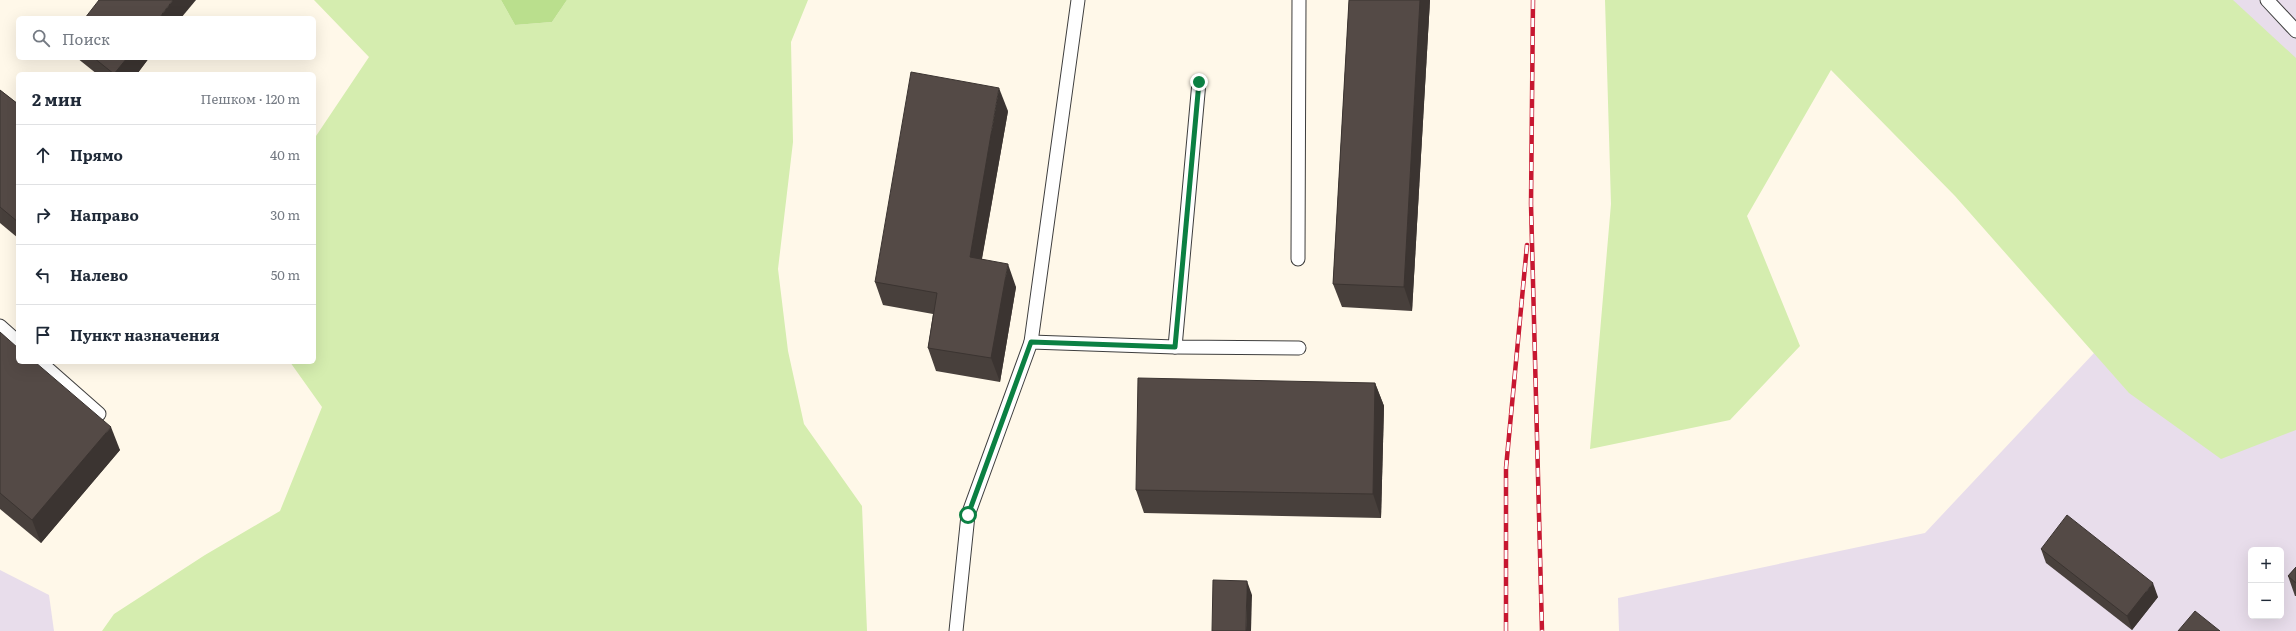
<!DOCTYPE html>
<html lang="ru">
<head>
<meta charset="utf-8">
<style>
  body { margin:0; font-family:Literata,serif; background:#f2f2f3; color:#1f2937 }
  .controls { position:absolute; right:12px; bottom:12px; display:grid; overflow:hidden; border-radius:6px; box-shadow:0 4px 16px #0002 }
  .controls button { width:36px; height:36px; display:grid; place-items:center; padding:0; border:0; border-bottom:1px solid #e0e1e3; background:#fff; color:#1f2937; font:20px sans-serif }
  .stop { position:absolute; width:12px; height:12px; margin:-9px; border:3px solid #0b8043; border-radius:50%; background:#fff }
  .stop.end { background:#0b8043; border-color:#fff; box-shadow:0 1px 4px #0008 }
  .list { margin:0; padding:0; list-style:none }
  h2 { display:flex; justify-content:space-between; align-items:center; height:52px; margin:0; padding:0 16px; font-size:17px }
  h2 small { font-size:13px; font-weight:400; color:#747a83 }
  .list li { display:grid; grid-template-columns:26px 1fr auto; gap:12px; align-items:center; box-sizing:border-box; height:60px; padding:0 16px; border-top:1px solid #e0e1e3 }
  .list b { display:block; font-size:15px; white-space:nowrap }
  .list em { font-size:13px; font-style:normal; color:#747a83 }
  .icon { flex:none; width:22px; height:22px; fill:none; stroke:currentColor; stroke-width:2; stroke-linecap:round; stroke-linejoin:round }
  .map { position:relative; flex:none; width:2296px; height:631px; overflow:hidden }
  .search { position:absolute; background:#fff; box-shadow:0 4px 16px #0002; left:16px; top:16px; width:300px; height:44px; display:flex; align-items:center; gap:10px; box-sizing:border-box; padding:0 14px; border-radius:6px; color:#747a83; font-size:15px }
  .panel { position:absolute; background:#fff; box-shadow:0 4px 16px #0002; left:16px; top:72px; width:300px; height:292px; border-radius:6px }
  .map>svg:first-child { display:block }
  .industrial { fill:#e8ddeb; fill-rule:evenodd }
  .green { fill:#d5edaf }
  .forest { fill:#badf8d }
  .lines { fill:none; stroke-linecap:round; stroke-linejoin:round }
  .lane-casing { stroke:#3e3e3e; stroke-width:15 }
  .lane { stroke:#fff; stroke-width:13 }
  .rail-casing { stroke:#c71730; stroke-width:4.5 }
  .rail { stroke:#fff; stroke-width:3; stroke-dasharray:9; stroke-linecap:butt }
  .wall { fill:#48403c }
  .shaded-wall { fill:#3b3431 }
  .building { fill:#544a46; stroke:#3b3431 }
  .route { stroke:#0b8043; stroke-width:5 }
</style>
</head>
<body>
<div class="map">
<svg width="2296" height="631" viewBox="0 0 2296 631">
  <rect width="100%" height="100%" fill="#fff8e9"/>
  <g class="industrial">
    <polygon points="2225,0 2296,0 2296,67"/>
    <path d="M2296 138V631H1619L1618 598 1925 533ZM2251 550H2281V616H2251Z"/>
    <polygon points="0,570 49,595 54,631 0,631"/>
  </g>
  <g class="green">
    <polygon points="314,0 501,0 515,25 552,22 567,0 808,0 791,42 793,142 778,269 788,351 804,424 862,506 867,631 102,631 114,614 205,555 280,511 322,407 290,362 314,362 314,139 369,57"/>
    <polygon points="1605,0 2233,0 2296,58 2296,430 2221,459 2129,393 1955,196 1831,70 1747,216 1800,346 1730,420 1590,449 1611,204"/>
  </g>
  <polygon class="forest" points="501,0 567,0 552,22 515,25"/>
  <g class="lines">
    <g class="lane-casing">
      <g id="lane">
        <polyline points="2267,0 2296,31"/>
        <polyline points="1298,259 1299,0"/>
        <polyline points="0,326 18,342"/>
        <polyline points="1031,342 1078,0"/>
        <polyline points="1175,347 1199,82"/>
        <polyline points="40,362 99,414"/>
        <polyline points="956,631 968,515 1031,342 1175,347 1299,348"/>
      </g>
    </g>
    <use href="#lane" class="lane"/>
    <g class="rail-casing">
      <g id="rail">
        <polyline points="1533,0 1531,204 1542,631"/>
        <polyline points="1506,631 1506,468 1527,245"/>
      </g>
    </g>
    <use href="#rail" class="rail"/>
  </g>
  <g class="wall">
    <polygon points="1349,0 1430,0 1412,311 1342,307 1333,284"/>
    <polygon points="77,58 149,58 137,74 97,74"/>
    <polygon points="0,90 18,104 18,238 0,223"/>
    <polygon points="1008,111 982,259 1016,287 1000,382 936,371 928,348 933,314 883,305 875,282"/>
    <polygon points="0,332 120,450 41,543 0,509"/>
    <polygon points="1375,383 1384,406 1381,518 1144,513 1136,490"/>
    <polygon points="2041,549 2158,597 2132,630 2046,563"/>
    <polygon points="2296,567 2296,596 2295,596 2288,576"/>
  </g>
  <g class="shaded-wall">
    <polygon points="173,0 196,0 181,18 159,18"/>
    <polygon points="1420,0 1430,0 1412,311 1404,287"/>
    <polygon points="127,58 149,58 137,74 114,74"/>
    <polygon points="999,88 1008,111 978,280 970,257"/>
    <polygon points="1008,264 1016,287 1000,382 991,358"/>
    <polygon points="1375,383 1384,406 1381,518 1373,494"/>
    <polygon points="111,427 120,450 41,543 32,520"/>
    <polygon points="1247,581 1252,595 1251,631 1246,631"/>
    <polygon points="2153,583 2158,597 2132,630 2127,616"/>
  </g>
  <g class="building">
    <polygon points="99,0 173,0 159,18 85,18"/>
    <polygon points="1349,0 1420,0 1404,287 1333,284"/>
    <polygon points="94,58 127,58 114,74"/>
    <polygon points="911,72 999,88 970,257 1008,264 991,358 928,348 937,293 875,282"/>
    <polygon points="0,90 18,104 18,222 0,207"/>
    <polygon points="0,332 18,348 18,362 35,362 111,427 32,520 0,493"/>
    <polygon points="1138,378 1375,383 1373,494 1136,490"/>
    <polygon points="2067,515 2153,583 2127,616 2041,549"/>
    <polygon points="2296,567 2296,583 2288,576"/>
    <polygon points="1213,580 1247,581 1246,631 1212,631"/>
    <polygon points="2195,611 2220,631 2178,631"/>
  </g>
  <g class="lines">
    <polyline class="route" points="968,515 1031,342 1175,347 1199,82"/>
  </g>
</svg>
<div class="controls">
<button>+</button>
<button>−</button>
</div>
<div class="stop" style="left:968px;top:515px"></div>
<div class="stop end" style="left:1199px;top:82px"></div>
<div class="search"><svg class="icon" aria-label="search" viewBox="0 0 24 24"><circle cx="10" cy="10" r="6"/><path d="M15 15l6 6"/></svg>Поиск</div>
<section class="panel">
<h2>2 мин<small>Пешком · 120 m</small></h2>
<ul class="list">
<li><svg class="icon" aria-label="ahead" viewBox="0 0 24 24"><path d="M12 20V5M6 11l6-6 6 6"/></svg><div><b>Прямо</b></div><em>40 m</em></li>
<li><svg class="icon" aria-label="right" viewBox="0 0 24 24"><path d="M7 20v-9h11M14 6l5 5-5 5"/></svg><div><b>Направо</b></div><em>30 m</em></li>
<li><svg class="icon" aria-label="left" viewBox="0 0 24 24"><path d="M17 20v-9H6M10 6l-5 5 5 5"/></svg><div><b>Налево</b></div><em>50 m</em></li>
<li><svg class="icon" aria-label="arrive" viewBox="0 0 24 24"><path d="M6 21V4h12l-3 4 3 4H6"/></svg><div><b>Пункт назначения</b></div></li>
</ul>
</section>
</div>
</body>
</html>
